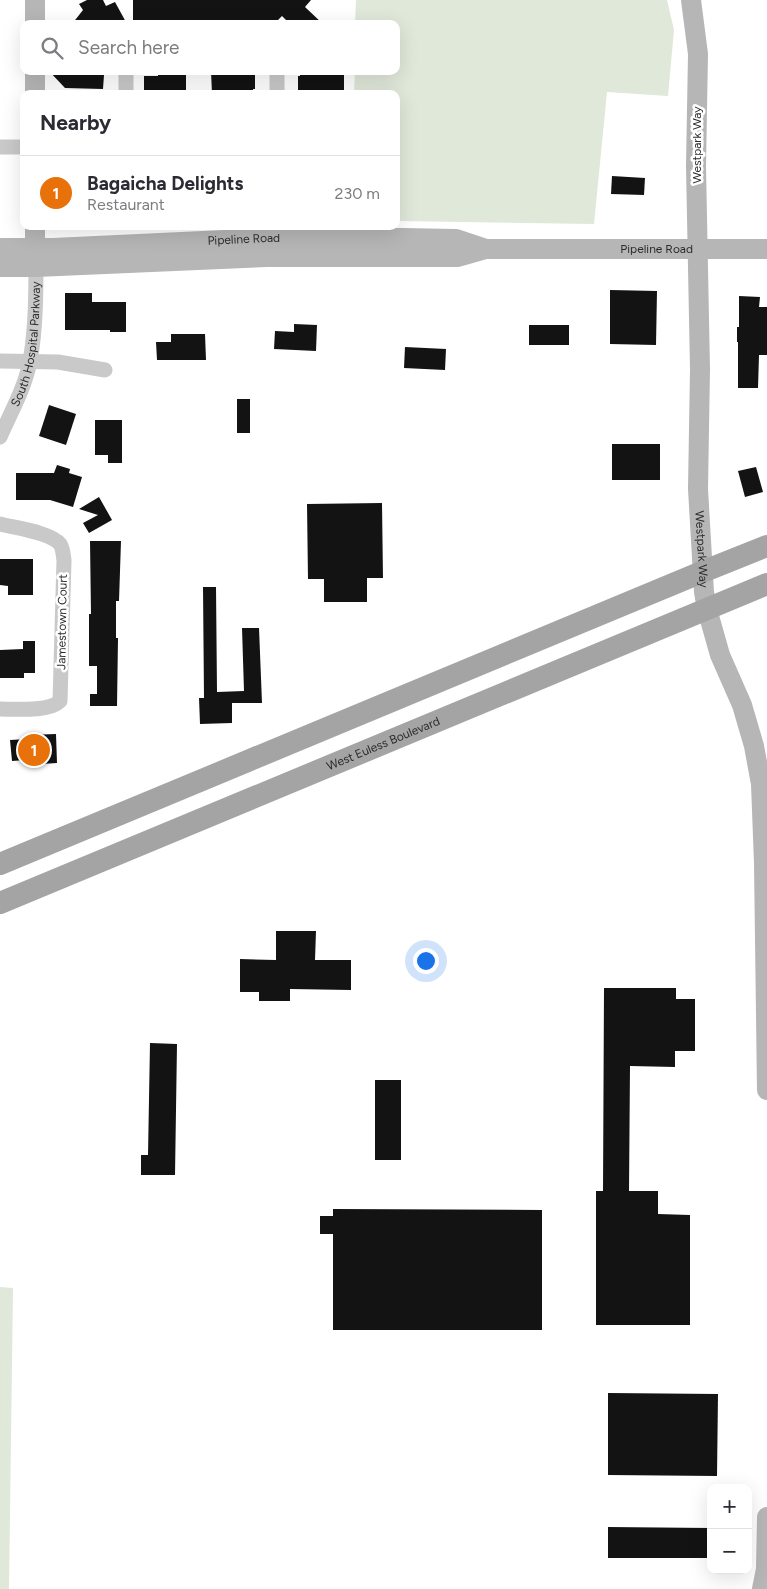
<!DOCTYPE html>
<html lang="en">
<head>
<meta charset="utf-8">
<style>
  body { margin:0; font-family:Figtree,sans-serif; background:#f2f2f3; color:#2b2b33 }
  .controls { position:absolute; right:15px; bottom:15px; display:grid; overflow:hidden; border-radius:10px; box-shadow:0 5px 20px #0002 }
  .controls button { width:45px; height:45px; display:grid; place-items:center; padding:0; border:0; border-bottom:1px solid #e1e1e2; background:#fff; color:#2b2b33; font:25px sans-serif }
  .you { position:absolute; left:425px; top:960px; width:18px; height:18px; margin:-12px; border:4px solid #fff; border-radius:50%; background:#1a73e8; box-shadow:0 0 0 8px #1a73e833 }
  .badge { display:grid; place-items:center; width:32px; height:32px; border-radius:50%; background:#d14440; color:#fff; font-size:16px; font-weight:700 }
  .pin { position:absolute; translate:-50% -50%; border:2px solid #fff; box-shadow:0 1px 5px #0006 }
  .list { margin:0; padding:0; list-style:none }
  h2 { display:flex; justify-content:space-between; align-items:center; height:65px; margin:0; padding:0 20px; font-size:21px }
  h2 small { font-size:16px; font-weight:400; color:#7c7c81 }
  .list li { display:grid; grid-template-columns:32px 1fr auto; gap:15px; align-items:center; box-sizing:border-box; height:75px; padding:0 20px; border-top:1px solid #e1e1e2 }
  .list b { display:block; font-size:19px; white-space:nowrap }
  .list p { margin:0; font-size:16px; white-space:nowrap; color:#7c7c81 }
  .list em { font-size:16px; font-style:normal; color:#7c7c81 }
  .icon { flex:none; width:28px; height:28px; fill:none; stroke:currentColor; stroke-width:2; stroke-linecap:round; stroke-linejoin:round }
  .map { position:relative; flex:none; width:767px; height:1589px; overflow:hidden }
  .search { position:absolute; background:#fff; box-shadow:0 5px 20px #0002; left:20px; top:20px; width:380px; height:55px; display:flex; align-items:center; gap:12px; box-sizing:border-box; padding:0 18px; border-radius:10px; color:#7c7c81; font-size:19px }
  .panel { position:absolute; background:#fff; box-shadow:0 5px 20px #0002; left:20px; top:90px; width:380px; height:140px; border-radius:10px }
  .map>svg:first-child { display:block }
  .green { fill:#e0e8da }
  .building { fill:#131313 }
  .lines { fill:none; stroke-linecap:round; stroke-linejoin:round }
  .street { stroke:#c9c9c9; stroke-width:15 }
  .secondary { stroke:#b6b6b6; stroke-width:20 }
  .primary { stroke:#a4a4a4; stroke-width:22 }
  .labels { text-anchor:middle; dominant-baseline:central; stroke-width:5; stroke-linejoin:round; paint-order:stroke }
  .street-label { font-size:12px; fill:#2c2c2c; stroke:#fff }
</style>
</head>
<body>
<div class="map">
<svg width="767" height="1589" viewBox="0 0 767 1589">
  <rect width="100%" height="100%" fill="#fff"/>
  <g class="green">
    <polygon points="356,0 667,0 674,30 668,96 607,92 594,224 396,221 396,94 354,94 355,71 396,71 396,24 355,24"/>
    <polygon points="0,1287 13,1288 9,1589 0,1589"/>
  </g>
  <g class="building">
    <polygon points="87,0 103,0 106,6 115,2 127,24 72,24 83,10 79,4"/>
    <polygon points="133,0 311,0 305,7 323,24 290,24 282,16 274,24 133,24"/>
    <polygon points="49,71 92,71 92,75 104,75 103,89 65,88"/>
    <polygon points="158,71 186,71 186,90 144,90 144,76 158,76"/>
    <polygon points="211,71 255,71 255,89 253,89 253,94 212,94"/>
    <polygon points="300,71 337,71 337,73 344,73 344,90 298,91 298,76 300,76"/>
    <polygon points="612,176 645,178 644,195 611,194"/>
    <polygon points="610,290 657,291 656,345 610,344"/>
    <polygon points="65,293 92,293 92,302 126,302 126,332 110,332 110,330 65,330"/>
    <polygon points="739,296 760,297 759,307 767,307 767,355 759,355 758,388 738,388 738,342 737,342 737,327 739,327"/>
    <polygon points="294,324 317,325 316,351 274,349 275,331 294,332"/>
    <rect x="529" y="325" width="40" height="20"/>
    <polygon points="171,334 205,334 206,360 157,360 156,342 171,342"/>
    <polygon points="405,347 446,349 445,370 404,368"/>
    <rect x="237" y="399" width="13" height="34"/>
    <polygon points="49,405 76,414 66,445 39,436"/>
    <polygon points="95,420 122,420 122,463 108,463 108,455 95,455"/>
    <rect x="612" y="444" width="48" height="36"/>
    <polygon points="57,465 70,469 69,473 82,477 73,507 50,500 16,500 16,473 54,473"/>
    <polygon points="756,467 763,492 745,497 738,471"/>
    <polygon points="99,497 112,520 89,533 83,523 98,515 79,509"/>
    <polygon points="382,503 383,578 367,578 367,602 324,602 324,579 308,579 307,504"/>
    <polygon points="90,541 121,541 119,601 116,601 116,638 118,638 117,706 90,706 90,694 97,694 97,666 89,666 89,614 91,614"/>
    <polygon points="0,559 33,559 33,595 8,595 8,586 0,585"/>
    <polygon points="203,587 216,587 217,692 244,691 242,628 259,628 262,703 232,703 232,723 200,724 199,698 204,698"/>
    <polygon points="23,641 35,641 35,673 24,673 24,678 0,678 0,650 23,649"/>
    <polygon points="56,734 57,763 25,765 25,760 12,761 10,740 28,739 28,735"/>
    <polygon points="276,931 316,931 315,960 351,960 351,990 290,989 290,1001 259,1001 259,992 240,992 240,959 276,960"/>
    <polygon points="604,988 676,988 676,999 695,999 695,1051 675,1051 675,1067 630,1066 629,1191 658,1191 658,1214 690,1215 690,1325 596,1325 596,1191 603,1191"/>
    <polygon points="150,1043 177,1044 175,1175 141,1175 141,1155 148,1155"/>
    <rect x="375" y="1080" width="26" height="80"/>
    <polygon points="333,1209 542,1210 542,1330 333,1330 333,1234 320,1234 320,1216 333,1216"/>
    <polygon points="608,1393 718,1394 717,1476 608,1475"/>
    <polygon points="608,1527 711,1528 711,1558 608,1558"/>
  </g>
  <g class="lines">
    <g class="street">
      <polyline points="126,71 126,94"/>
      <polyline points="277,94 277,71"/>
      <polyline points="0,147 24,147"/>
      <polyline points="0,361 58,362 105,370"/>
      <path id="s1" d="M0 437C11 412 25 388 30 361 36 329 36 290 36 257"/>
      <path d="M0 524C15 528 50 532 60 544 63 548 63 555 64 560L60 701C50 712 15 709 0 709"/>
    </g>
    <g class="secondary">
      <polyline points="35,0 35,24"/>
      <path id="s2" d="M691 0 698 54 696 166 700 369 698 489 704 592 707 609 720 655 742 705 754 746 761 784 764 863 767 1090"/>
      <polyline points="35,71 35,94"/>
      <polyline points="35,226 35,249"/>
      <path id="s3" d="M0 248H53L266 238H402L456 239 486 249"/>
      <path id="s4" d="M0 267H36L267 257H458L486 249H767"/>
      <polyline points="762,1589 766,1569 767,1517"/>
    </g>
    <g class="primary">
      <polyline points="0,864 702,572 767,546"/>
      <path id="s5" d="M0 903 767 584"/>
    </g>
  </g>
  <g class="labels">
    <g class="street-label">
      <text transform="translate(697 145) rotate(-90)">Westpark Way</text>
      <text stroke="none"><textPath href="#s3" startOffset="244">Pipeline Road</textPath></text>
      <text stroke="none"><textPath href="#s4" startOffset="658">Pipeline Road</textPath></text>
      <text stroke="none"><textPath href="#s1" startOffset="98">South Hospital Parkway</textPath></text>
      <text stroke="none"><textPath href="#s2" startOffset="550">Westpark Way</textPath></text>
      <text transform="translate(62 622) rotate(-89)">Jamestown Court</text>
      <text stroke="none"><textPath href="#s5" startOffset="415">West Euless Boulevard</textPath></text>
    </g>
  </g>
</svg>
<div class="controls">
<button>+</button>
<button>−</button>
</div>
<div class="you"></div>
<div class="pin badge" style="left:34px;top:750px;background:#e8710a">1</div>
<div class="search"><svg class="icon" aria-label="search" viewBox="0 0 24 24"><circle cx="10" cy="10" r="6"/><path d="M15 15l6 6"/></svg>Search here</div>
<section class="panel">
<h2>Nearby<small></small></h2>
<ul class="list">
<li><span class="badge" style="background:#e8710a">1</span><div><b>Bagaicha Delights</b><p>Restaurant</p></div><em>230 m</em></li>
</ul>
</section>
</div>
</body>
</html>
